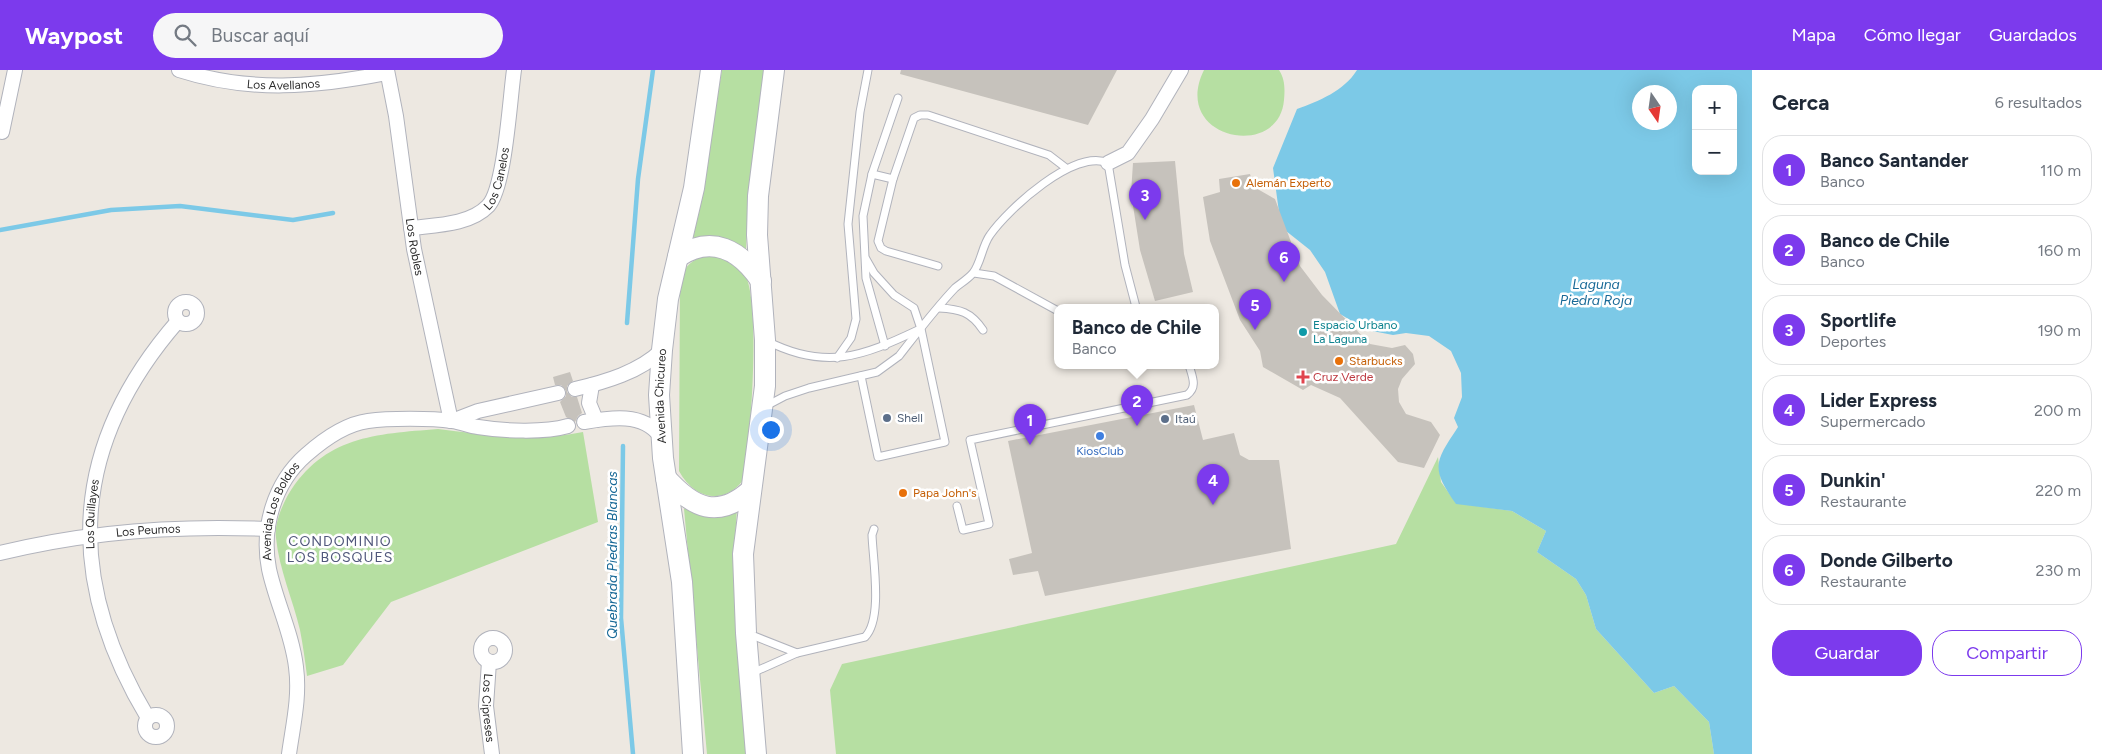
<!DOCTYPE html>
<html lang="es">
<head>
<meta charset="utf-8">
<style>
  body { margin:0; font-family:Figtree,sans-serif; background:#f6f6f7; color:#1f2937 }
  .controls { position:absolute; right:15px; top:15px; display:grid; overflow:hidden; border-radius:10px; box-shadow:0 5px 20px #0002 }
  .controls button { width:45px; height:45px; display:grid; place-items:center; padding:0; border:0; border-bottom:1px solid #e0e1e3; background:#fff; color:#1f2937; font:25px sans-serif }
  .compass { position:absolute; left:1632px; top:15px; width:45px; height:45px; border-radius:50%; background:#fff; box-shadow:0 5px 20px #0002; rotate:167deg }
  .you { position:absolute; left:770px; top:359px; width:18px; height:18px; margin:-12px; border:4px solid #fff; border-radius:50%; background:#1a73e8; box-shadow:0 0 0 8px #1a73e833 }
  .badge { display:grid; place-items:center; width:32px; height:32px; border-radius:50%; background:#7c3aed; color:#fff; font-size:16px; font-weight:700 }
  .pin { position:absolute; translate:-50% -41px; filter:drop-shadow(0 1px 2px #0008) }
  .pin::after { content:''; position:absolute; top:26px; width:18px; height:15px; background:inherit; clip-path:polygon(0 0,100% 0,50% 100%) }
  .popup { position:absolute; left:1054px; top:234px; width:165px; height:65px; box-sizing:border-box; display:grid; place-content:center; border-radius:10px; background:#fff; filter:drop-shadow(0 1px 4px #0005); font-size:16px; white-space:nowrap; color:#747a83 }
  .popup b { font-size:19px; color:#1f2937 }
  .popup::after { content:''; position:absolute; left:50%; top:100%; margin-left:-10px; border:10px solid transparent; border-top-color:#fff }
  .list { margin:0; padding:0; list-style:none }
  h2 { display:flex; justify-content:space-between; align-items:center; height:65px; margin:0; padding:0 20px; font-size:21px }
  h2 small { font-size:16px; font-weight:400; color:#747a83 }
  .list li { display:grid; grid-template-columns:32px 1fr auto; gap:15px; align-items:center; box-sizing:border-box; height:70px; margin:0 10px 10px; padding:0 10px; border:1px solid #e0e1e3; border-radius:20px }
  .list b { display:block; font-size:19px; white-space:nowrap }
  .list p { margin:0; font-size:16px; white-space:nowrap; color:#747a83 }
  .list em { font-size:16px; font-style:normal; color:#747a83 }
  .actions { display:flex; gap:10px; padding:15px 20px }
  .actions a { flex:1; padding:11px 0; border:1px solid #7c3aed; border-radius:20px; text-align:center; font-size:18px; color:#7c3aed }
  .actions .main { background:#7c3aed; color:#fff }
  .icon { flex:none; width:28px; height:28px; fill:none; stroke:currentColor; stroke-width:2; stroke-linecap:round; stroke-linejoin:round }
  .map { position:relative; flex:none; width:1752px; height:684px; overflow:hidden }
  header { display:flex; align-items:center; gap:30px; box-sizing:border-box; height:70px; padding:0 25px; background:#7c3aed; color:#fff }
  header strong { font-size:24px }
  nav { display:flex; gap:28px; margin-inline-start:auto; font-size:18px }
  .search { width:350px; height:45px; background:#f6f6f7; display:flex; align-items:center; gap:12px; box-sizing:border-box; padding:0 18px; border-radius:28px; color:#747a83; font-size:19px }
  main { display:flex }
  aside { flex:1; background:#fff }
  .map>svg:first-child { display:block }
  .green { fill:#b6dfa2 }
  .water { fill:#7cc9e7; fill-rule:evenodd }
  .lines { fill:none; stroke-linecap:round; stroke-linejoin:round }
  .stream { stroke:#7cc9e7; stroke-width:4.5 }
  .building { fill:#c6c2bc }
  .lane-casing { stroke:#b1b3bc; stroke-width:9 }
  .street-casing { stroke:#b1b3bc; stroke-width:16 }
  .secondary-casing { stroke:#b1b3bc; stroke-width:22 }
  .lane { stroke:#fff; stroke-width:7 }
  .street { stroke:#fff; stroke-width:14 }
  .secondary { stroke:#fff; stroke-width:20 }
  .food-dot { fill:#e8710a; stroke:#fff; stroke-width:2 }
  .culture-dot { fill:#0f9aa8; stroke:#fff; stroke-width:2 }
  .health-dot { fill:#e0444e; stroke:#fff; stroke-width:2 }
  .service-dot { fill:#5c6f8a; stroke:#fff; stroke-width:2 }
  .shop-dot { fill:#3f7fe0; stroke:#fff; stroke-width:2 }
  .labels { text-anchor:middle; dominant-baseline:central; stroke-width:5; stroke-linejoin:round; paint-order:stroke }
  .street-label { font-size:12px; fill:#2d2d2d; stroke:#fff }
  .food-label { font-size:12px; fill:#c56008; stroke:#fff; text-anchor:start }
  .culture-label { font-size:12px; fill:#0d838f; stroke:#fff; text-anchor:start }
  .health-label { font-size:12px; fill:#be3a42; stroke:#fff; text-anchor:start }
  .service-label { font-size:12px; fill:#4e5e75; stroke:#fff; text-anchor:start }
  .shop-label { font-size:12px; fill:#366cbe; stroke:#fff }
  .water-label { font-size:14px; font-style:italic; fill:#186997; stroke:#fff }
  .neighbourhood-label { font-size:14px; letter-spacing:1px; fill:#50577b; stroke:#fff }
</style>
</head>
<body>
<header>
<strong>Waypost</strong>
<div class="search"><svg class="icon" aria-label="search" viewBox="0 0 24 24"><circle cx="10" cy="10" r="6"/><path d="M15 15l6 6"/></svg>Buscar aquí</div>
<nav><a>Mapa</a><a>Cómo llegar</a><a>Guardados</a></nav>
</header>
<main>
<div class="map">
<svg width="1752" height="684" viewBox="0 0 1752 684">
  <rect width="100%" height="100%" fill="#ede8e1"/>
  <g class="green">
    <polygon points="722,0 765,0 749,117 746,179 720,167 693,170"/>
    <path d="M1204 0H1279C1285 9 1285 19 1284 30 1279 91 1170 69 1204 0Z"/>
    <path d="M706 185C718 186 731 189 741 198 764 220 749 370 746 406 727 436 695 431 679 401L680 211C684 196 692 190 706 185Z"/>
    <path d="M438 359C486 365 536 372 583 362L598 452 391 532 343 595 307 606C305 591 303 575 300 560 293 530 279 499 276 468 274 454 282 436 288 425 324 366 375 364 438 359Z"/>
    <polygon points="1438,387 1441,412 1456,433 1512,441 1546,461 1537,482 1576,509 1586,525 1596,559 1654,623 1674,616 1709,652 1714,684 836,684 830,620 842,594 1396,474"/>
    <polygon points="688,437 737,437 734,490 748,684 707,684 684,439"/>
  </g>
  <path class="water" d="M1357 0H1752V684H1714L1709 652 1674 616 1654 623 1596 559 1586 525 1576 509 1537 482 1546 461 1512 441 1456 434C1430 397 1435 392 1458 357L1454 348 1462 327 1461 303 1451 281 1429 266 1406 263 1393 265 1367 260 1340 244 1325 202 1310 180 1281 157 1273 98 1297 39C1319 31 1344 21 1357 0ZM1696 19H1733V101H1696ZM1640 22H1670V52H1640Z"/>
  <g class="lines">
    <g class="stream">
      <polyline points="0,160 111,140 180,136 293,150 333,143"/>
      <polyline points="627,253 638,109 653,0"/>
      <polyline points="623,376 621,548 633,684"/>
    </g>
  </g>
  <g class="building">
    <polygon points="901,0 1117,0 1088,55 900,4"/>
    <polygon points="1175,91 1184,184 1193,222 1155,231 1140,180 1131,123 1133,93"/>
    <polygon points="1250,104 1254,117 1275,129 1300,196 1322,225 1370,274 1392,278 1405,275 1413,284 1415,294 1402,309 1398,319 1399,332 1406,344 1431,352 1440,365 1424,398 1398,392 1340,328 1311,315 1303,320 1263,297 1260,281 1240,250 1210,171 1203,127 1220,122 1219,109"/>
    <polygon points="570,302 573,311 567,316 567,322 572,327 577,327 582,343 578,346 575,352 566,347 560,332 566,326 566,321 561,315 555,315 553,307"/>
    <polygon points="1194,335 1203,370 1234,363 1240,385 1249,390 1279,390 1291,479 1045,526 1038,501 1013,505 1009,489 1032,483 1008,371"/>
  </g>
  <g class="lines">
    <g class="lane-casing">
      <g id="lane">
        <polyline points="872,104 893,109"/>
        <polyline points="938,196 886,181 881,178 878,171 893,109 914,48 920,45 928,45 1049,85 1066,98"/>
        <polyline points="974,203 994,206 1058,241"/>
        <path d="M939 238C960 239 971 242 983 260"/>
        <path d="M767 271C826 301 863 286 918 260"/>
        <polyline points="885,276 866,208 863,146 872,104 898,28"/>
        <polyline points="837,288 851,268 856,249 848,154 860,42 868,0"/>
        <polyline points="861,306 878,387 945,372 921,259 914,238 894,225 874,203 866,189"/>
        <path d="M766 336 785 326 809 318 877 302 899 286C917 263 935 239 955 218 961 213 968 209 973 203 981 193 982 176 990 165 1008 139 1075 78 1108 93L1125 195 1136 237"/>
        <path d="M957 436 963 460 989 454 970 370 1187 325C1198 317 1192 306 1189 295"/>
        <polyline points="749,564 797,583"/>
        <path d="M752 603 797 583 865 567C883 549 873 491 872 465L874 459"/>
      </g>
    </g>
    <g class="street-casing">
      <g id="street">
        <path id="s1" d="M179 0C250 23 316 17 387 3"/>
        <path id="s2" d="M387 0 396 46 414 179 451 351"/>
        <polyline points="2,62 15,0"/>
        <polyline points="1108,93 1128,83 1152,49 1181,0"/>
        <path id="s3" d="M411 158C435 155 470 155 488 136 505 119 510 27 514 0"/>
        <circle cx="186" cy="243" r="11"/>
        <polyline points="592,315 589,333 596,350"/>
        <path d="M575 319C605 312 640 302 662 280"/>
        <polyline points="452,351 478,341 558,323"/>
        <path d="M584 352C609 348 643 342 660 366"/>
        <path id="s4" d="M0 483C89 461 177 455 268 459"/>
        <circle cx="493" cy="580" r="12"/>
        <path id="s5" d="M489 592 486 636 492 684"/>
        <circle cx="156" cy="656" r="11"/>
        <path id="s6" d="M148 648C64 508 69 376 178 251"/>
        <path id="s7" d="M289 684C293 655 300 627 296 597 292 563 276 532 269 499 261 458 274 413 306 385 323 370 345 354 368 351 388 348 432 348 452 351 461 352 469 356 478 357 503 361 544 363 568 356"/>
      </g>
    </g>
    <g class="secondary-casing">
      <g id="secondary">
        <path d="M678 187C712 164 740 180 761 211"/>
        <path d="M666 408C693 438 718 450 751 420"/>
        <path id="s8" d="M693 684 682 512 663 388 659 325 662 280 668 229 694 118 711 0"/>
        <polyline points="756,684 746,563 743,484 765,316 765,270 757,165 758,126 774,0"/>
      </g>
    </g>
    <use href="#lane" class="lane"/>
    <use href="#street" class="street"/>
    <use href="#secondary" class="secondary"/>
  </g>
  <g class="food-dot">
    <circle cx="1236" cy="113" r="5"/>
    <circle cx="1339" cy="291" r="5"/>
    <circle cx="903" cy="423" r="5"/>
  </g>
  <circle class="culture-dot" cx="1303" cy="262" r="5"/>
  <path class="health-dot" d="M1300.5 299.5h5v5h5v5h-5v5h-5v-5h-5v-5h5z"/>
  <g class="service-dot">
    <circle cx="887" cy="348" r="5"/>
    <circle cx="1165" cy="349" r="5"/>
  </g>
  <circle class="shop-dot" cx="1100" cy="366" r="5"/>
  <g class="labels">
    <g class="street-label">
      <text stroke="none"><textPath href="#s1" startOffset="106">Los Avellanos</textPath></text>
      <text stroke="none"><textPath href="#s3" startOffset="111">Los Canelos</textPath></text>
      <text stroke="none"><textPath href="#s2" startOffset="179">Los Robles</textPath></text>
      <text stroke="none"><textPath href="#s8" startOffset="360">Avenida Chicureo</textPath></text>
      <text stroke="none"><textPath href="#s7" startOffset="250">Avenida Los Boldos</textPath></text>
      <text stroke="none"><textPath href="#s6" startOffset="215">Los Quillayes</textPath></text>
      <text stroke="none"><textPath href="#s4" startOffset="150">Los Peumos</textPath></text>
      <text stroke="none"><textPath href="#s5" startOffset="46">Los Cipreses</textPath></text>
    </g>
    <g class="food-label">
      <text x="1246" y="113">Alemán Experto</text>
      <text x="1349" y="291">Starbucks</text>
      <text x="913" y="423">Papa John's</text>
    </g>
    <g class="culture-label">
      <text x="1313" y="255">Espacio Urbano<tspan x="1313" dy="14">La Laguna</tspan></text>
    </g>
    <g class="health-label">
      <text x="1313" y="307">Cruz Verde</text>
    </g>
    <g class="service-label">
      <text x="897" y="348">Shell</text>
      <text x="1175" y="349">Itaú</text>
    </g>
    <g class="shop-label">
      <text x="1100" y="381">KiosClub</text>
    </g>
    <g class="water-label">
      <text x="1596" y="214">Laguna<tspan x="1596" dy="16">Piedra Roja</tspan></text>
      <text transform="translate(612 485) rotate(-90)">Quebrada Piedras Blancas</text>
    </g>
    <g class="neighbourhood-label">
      <text x="340" y="471">CONDOMINIO<tspan x="340" dy="16">LOS BOSQUES</tspan></text>
    </g>
  </g>
</svg>
<div class="controls">
<button>+</button>
<button>−</button>
</div>
<svg class="compass" viewBox="-18 -18 36 36"><path d="M0-13l5 13h-10z" fill="#e53935"/><path d="M0 13l5-13h-10z" fill="#747a83"/></svg>
<div class="you"></div>
<div class="pin badge" style="left:1030px;top:375px">1</div>
<div class="pin badge" style="left:1137px;top:356px">2</div>
<div class="popup"><b>Banco de Chile</b>Banco</div>
<div class="pin badge" style="left:1145px;top:150px">3</div>
<div class="pin badge" style="left:1213px;top:435px">4</div>
<div class="pin badge" style="left:1255px;top:260px">5</div>
<div class="pin badge" style="left:1284px;top:212px">6</div>
</div>
<aside>
<h2>Cerca<small>6 resultados</small></h2>
<ul class="list">
<li><span class="badge">1</span><div><b>Banco Santander</b><p>Banco</p></div><em>110 m</em></li>
<li><span class="badge">2</span><div><b>Banco de Chile</b><p>Banco</p></div><em>160 m</em></li>
<li><span class="badge">3</span><div><b>Sportlife</b><p>Deportes</p></div><em>190 m</em></li>
<li><span class="badge">4</span><div><b>Lider Express</b><p>Supermercado</p></div><em>200 m</em></li>
<li><span class="badge">5</span><div><b>Dunkin'</b><p>Restaurante</p></div><em>220 m</em></li>
<li><span class="badge">6</span><div><b>Donde Gilberto</b><p>Restaurante</p></div><em>230 m</em></li>
</ul>
<div class="actions"><a class="main">Guardar</a><a>Compartir</a></div>
</aside>
</main>
</body>
</html>
